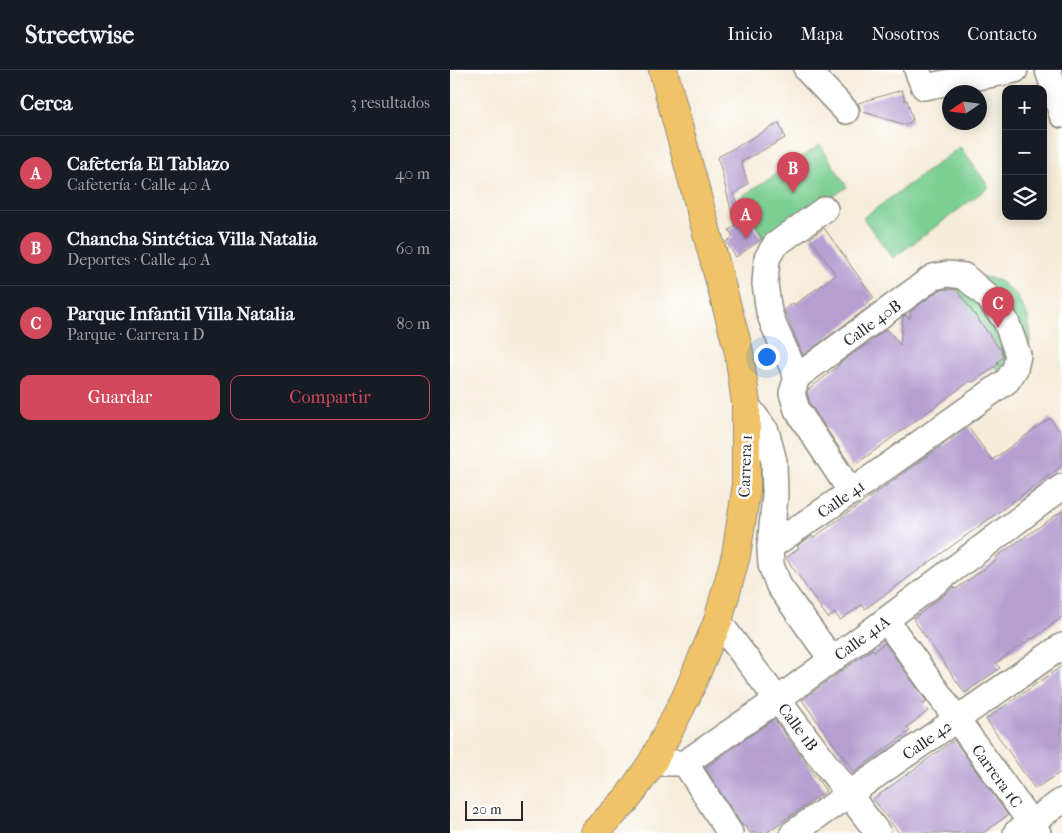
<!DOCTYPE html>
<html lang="es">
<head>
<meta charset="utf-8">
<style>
  body { margin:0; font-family:"IM FELL French Canon",serif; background:#242831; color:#f1f3f6 }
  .controls { position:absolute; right:15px; top:15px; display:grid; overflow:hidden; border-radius:10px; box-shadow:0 2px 12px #0003 }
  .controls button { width:45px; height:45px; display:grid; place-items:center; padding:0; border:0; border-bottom:1px solid #363941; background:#171b24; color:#f1f3f6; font:25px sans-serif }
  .compass { position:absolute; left:492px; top:15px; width:45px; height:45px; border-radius:50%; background:#171b24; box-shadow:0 2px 12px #0003; rotate:257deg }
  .scale { position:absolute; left:15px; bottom:12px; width:58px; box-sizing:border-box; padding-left:5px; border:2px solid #2b2b2b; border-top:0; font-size:14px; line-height:18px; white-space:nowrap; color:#2b2b2b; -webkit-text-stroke:4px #fff; paint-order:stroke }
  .you { position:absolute; left:316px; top:286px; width:18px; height:18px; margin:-12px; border:4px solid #fff; border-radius:50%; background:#1a73e8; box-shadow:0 0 0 8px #1a73e833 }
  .badge { display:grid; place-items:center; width:32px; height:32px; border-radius:50%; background:#d1495b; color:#fff; font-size:16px; font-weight:700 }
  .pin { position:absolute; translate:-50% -41px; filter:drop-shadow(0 1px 2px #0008) }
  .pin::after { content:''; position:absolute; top:26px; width:18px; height:15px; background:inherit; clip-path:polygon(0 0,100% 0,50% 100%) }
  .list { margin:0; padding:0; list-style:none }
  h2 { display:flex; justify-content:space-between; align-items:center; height:65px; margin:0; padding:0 20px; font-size:21px }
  h2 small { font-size:16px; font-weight:400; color:#9ea1a6 }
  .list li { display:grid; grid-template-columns:32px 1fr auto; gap:15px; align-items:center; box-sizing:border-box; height:75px; padding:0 20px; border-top:1px solid #363941 }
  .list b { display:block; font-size:19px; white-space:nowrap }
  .list p { margin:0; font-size:16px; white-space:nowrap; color:#9ea1a6 }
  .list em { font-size:16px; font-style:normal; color:#9ea1a6 }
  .actions { display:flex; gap:10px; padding:15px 20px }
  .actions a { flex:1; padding:11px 0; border:1px solid #d1495b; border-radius:10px; text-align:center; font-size:18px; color:#d1495b }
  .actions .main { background:#d1495b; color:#fff }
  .icon { flex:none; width:28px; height:28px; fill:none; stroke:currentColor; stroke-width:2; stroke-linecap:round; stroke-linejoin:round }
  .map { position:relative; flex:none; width:612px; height:763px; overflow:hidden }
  header { display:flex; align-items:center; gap:30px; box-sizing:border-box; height:70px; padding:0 25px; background:#171b24; border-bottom:1px solid #363941 }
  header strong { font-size:24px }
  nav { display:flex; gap:28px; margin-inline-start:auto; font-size:18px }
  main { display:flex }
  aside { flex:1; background:#171b24 }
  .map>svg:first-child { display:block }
  .green { fill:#7bcf92; stroke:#537d5e }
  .building { fill:#b49fd0 }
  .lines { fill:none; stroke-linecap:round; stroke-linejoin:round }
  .minor-casing { stroke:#908c82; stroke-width:28 }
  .major-casing { stroke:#908c82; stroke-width:30 }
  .minor { stroke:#fff; stroke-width:25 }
  .major { stroke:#f0c369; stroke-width:28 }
  .labels { text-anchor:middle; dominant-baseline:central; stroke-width:5; stroke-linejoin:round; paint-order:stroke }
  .street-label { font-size:16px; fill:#2b2b2b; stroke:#fff }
</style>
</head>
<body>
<header>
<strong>Streetwise</strong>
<nav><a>Inicio</a><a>Mapa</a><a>Nosotros</a><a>Contacto</a></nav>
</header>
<main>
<aside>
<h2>Cerca<small>3 resultados</small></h2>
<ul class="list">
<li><span class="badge">A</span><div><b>Cafetería El Tablazo</b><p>Cafetería · Calle 40 A</p></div><em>40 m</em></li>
<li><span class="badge">B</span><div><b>Chancha Sintética Villa Natalia</b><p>Deportes · Calle 40 A</p></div><em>60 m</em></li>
<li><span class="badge">C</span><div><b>Parque Infantil Villa Natalia</b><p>Parque · Carrera 1 D</p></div><em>80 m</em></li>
</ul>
<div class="actions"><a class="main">Guardar</a><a>Compartir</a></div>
</aside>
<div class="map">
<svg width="612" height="763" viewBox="0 0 612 763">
  <rect width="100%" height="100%" fill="#fff"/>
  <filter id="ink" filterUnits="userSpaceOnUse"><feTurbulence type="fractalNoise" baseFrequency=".02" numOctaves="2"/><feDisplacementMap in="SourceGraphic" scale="10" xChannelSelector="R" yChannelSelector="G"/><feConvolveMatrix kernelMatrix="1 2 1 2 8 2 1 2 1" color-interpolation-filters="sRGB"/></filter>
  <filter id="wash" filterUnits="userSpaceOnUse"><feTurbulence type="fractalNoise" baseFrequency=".0096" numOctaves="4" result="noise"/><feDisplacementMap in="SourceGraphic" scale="20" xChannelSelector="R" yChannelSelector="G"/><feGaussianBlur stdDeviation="1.12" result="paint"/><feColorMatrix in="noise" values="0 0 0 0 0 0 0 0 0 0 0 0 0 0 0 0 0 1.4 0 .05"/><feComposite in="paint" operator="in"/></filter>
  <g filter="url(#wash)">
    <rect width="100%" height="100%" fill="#f5ecd9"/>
    <g class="green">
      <polygon points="370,75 397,117 315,170 289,128"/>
      <polygon points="510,77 539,117 443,188 413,148"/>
      <polygon points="514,207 534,207 550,211 566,225 578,247 581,268 574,288 551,305 490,224"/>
    </g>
    <g id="blocks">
      <g class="building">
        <polygon points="452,20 455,31 457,30 463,50 456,55 410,41 410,37 408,33"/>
        <polygon points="329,53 335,68 291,92 298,114 283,124 312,169 286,187 276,172 283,167 279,160 285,156 268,87"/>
        <polygon points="374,158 424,228 417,232 420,236 353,285 334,240 343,233 344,235 386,205 360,168"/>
        <polygon points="499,219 507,220 551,281 553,287 547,292 549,294 523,312 520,311 402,397 360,334 357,323 358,320 387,297 390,293 437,259 450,275 453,247 455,245 460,249 460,242 489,220"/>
        <polygon points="600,348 612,364 612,396 415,539 412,535 390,550 385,543 378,548 336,488 349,478 347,476 362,466 363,468 518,357 542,390"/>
        <polygon points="612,441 612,547 583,569 582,568 546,593 550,598 515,623 463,549 504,517 506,519 548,489 546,487"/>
        <polygon points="435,573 477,632 473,634 478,641 457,657 460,661 404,702 352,630 422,579 424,581"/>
        <polygon points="612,596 612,701 585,719 536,649"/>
        <polygon points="324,649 376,721 316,763 300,763 296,757 291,754 255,698 268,689 268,688"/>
        <polygon points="504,670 558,745 533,763 449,763 423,729"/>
      </g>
    </g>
  </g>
  <g filter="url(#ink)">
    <use href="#blocks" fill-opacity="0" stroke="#908c82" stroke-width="1"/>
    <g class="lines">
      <g class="minor-casing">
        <g id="minor">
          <polyline points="357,0 396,41"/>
          <polyline points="467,0 474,17 565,0"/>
          <polyline points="598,0 612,45"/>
          <polyline points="347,307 324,256 319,242 315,214 317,188 325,175 375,139"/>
          <polyline points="347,307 342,323 347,340 401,422"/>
          <polyline points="296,334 316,361 324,391 325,426 320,477 321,495 329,516 382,590"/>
          <polyline points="320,477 401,422 557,311 565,299 568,285 556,251 538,227 514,206 498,204 483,207 347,307"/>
          <polyline points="436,550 588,763"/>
          <polyline points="268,551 428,763"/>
          <polyline points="202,693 235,693 327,630 436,550 612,417"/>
          <polyline points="235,693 280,763"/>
          <polyline points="343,763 612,576"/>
          <polyline points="566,763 612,731"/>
        </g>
      </g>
      <g class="major-casing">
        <polyline id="major" points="144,763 177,729 202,693 237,625 268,551 286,485 296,421 296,334 289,282 213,0"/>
      </g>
      <use href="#minor" class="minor"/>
      <use href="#major" class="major"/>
    </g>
  </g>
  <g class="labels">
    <g class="street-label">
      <text transform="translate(422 253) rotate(-36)">Calle 40B</text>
      <text transform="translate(295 396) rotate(-88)">Carrera 1</text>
      <text transform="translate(391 429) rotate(-35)">Calle 41</text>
      <text transform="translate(412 568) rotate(-36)">Calle 41A</text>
      <text transform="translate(348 657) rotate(53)">Calle 1B</text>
      <text transform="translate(477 670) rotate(-35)">Calle 42</text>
      <text transform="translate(547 706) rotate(54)">Carrera 1C</text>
    </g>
  </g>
</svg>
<div class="controls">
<button>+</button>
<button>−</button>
<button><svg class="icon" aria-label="layers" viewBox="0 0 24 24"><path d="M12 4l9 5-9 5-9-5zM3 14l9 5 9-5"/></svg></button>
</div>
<svg class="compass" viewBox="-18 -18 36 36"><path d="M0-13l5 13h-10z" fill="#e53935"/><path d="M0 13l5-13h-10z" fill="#9ea1a6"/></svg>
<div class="scale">20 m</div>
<div class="you"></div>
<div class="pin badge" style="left:296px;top:169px">A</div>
<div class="pin badge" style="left:343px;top:123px">B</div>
<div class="pin badge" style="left:548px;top:258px">C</div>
</div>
</main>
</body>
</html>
